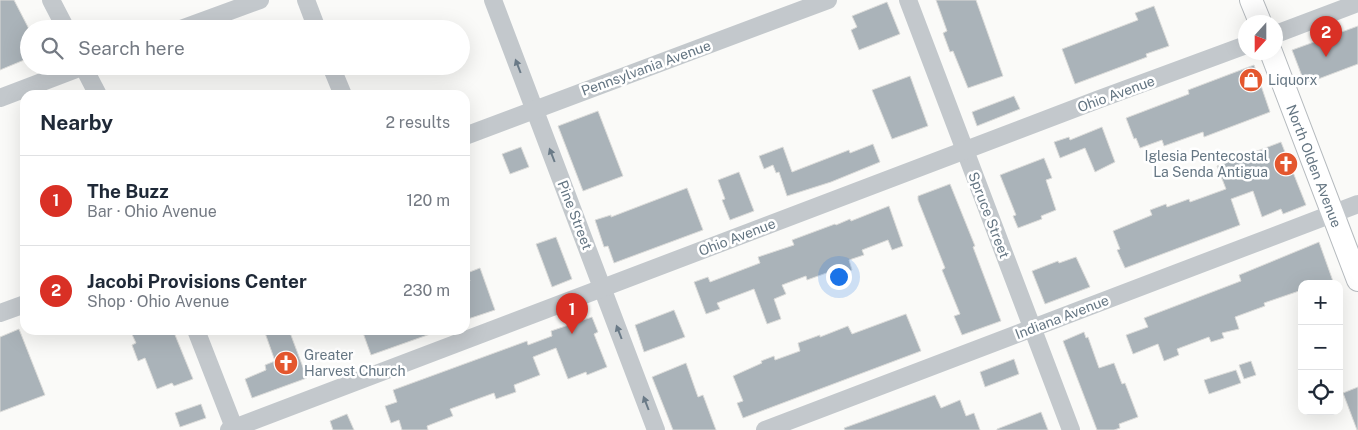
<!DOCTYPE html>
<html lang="en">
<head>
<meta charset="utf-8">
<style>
  body { margin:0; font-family:"Public Sans",sans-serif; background:#f2f2f3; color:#1f2937 }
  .controls { position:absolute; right:15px; bottom:15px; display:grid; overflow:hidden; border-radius:10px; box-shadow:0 5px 20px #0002 }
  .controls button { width:45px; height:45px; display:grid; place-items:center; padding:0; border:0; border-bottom:1px solid #e0e1e3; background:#fff; color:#1f2937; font:25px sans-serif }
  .compass { position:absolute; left:1238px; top:15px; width:45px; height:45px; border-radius:50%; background:#fff; box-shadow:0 5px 20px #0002; rotate:201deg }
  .you { position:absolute; left:838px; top:276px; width:18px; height:18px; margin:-12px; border:4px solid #fff; border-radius:50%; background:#1a73e8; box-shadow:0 0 0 8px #1a73e833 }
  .badge { display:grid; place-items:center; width:32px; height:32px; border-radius:50%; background:#d93025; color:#fff; font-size:16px; font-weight:700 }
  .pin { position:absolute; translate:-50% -41px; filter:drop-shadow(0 1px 2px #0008) }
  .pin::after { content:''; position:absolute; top:26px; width:18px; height:15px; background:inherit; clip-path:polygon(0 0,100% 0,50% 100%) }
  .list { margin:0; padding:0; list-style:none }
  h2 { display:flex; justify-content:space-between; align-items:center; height:65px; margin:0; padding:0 20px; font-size:21px }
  h2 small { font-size:16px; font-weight:400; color:#747a83 }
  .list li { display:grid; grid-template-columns:32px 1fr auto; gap:15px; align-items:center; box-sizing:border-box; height:90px; padding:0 20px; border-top:1px solid #e0e1e3 }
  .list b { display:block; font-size:19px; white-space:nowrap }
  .list p { margin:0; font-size:16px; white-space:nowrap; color:#747a83 }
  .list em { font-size:16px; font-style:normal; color:#747a83 }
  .icon { flex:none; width:28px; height:28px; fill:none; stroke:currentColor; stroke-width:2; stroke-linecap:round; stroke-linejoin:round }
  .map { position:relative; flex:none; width:1358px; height:430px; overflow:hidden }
  .search { position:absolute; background:#fff; box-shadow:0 5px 20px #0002; left:20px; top:20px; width:450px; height:55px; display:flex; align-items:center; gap:12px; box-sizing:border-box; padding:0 18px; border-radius:28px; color:#747a83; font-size:19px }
  .panel { position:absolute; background:#fff; box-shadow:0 5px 20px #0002; left:20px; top:90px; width:450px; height:245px; border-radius:15px }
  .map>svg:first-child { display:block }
  .building { fill:#aab3b9; stroke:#dcdcda }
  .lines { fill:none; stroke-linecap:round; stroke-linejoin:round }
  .major-casing { stroke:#b5babe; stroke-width:24 }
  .minor { stroke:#c3c8cc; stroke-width:18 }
  .major { stroke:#fff; stroke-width:22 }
  .oneway { fill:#6a7a87 }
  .labels { text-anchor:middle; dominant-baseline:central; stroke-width:5; stroke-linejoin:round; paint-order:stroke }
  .street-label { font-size:14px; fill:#657683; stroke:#fff }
  .poi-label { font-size:14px; fill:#657683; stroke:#fff; text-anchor:start }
</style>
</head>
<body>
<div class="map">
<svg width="1358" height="430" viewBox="0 0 1358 430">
  <rect width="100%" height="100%" fill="#fafaf8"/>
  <g class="building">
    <polygon points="0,0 14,0 29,29 29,58 0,70"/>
    <polygon points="936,0 976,0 1003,76 968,88 953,51 950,52 943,33 947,31"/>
    <polygon points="887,2 900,34 859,50 851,30 857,27 852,16"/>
    <polygon points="1154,6 1169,46 1146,54 1147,57 1075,84 1062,49 1138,20 1135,13"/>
    <polygon points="1358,26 1358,64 1305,84 1292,50"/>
    <polygon points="1254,65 1270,112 1204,137 1203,132 1164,146 1162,140 1140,148 1136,138 1134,139 1126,118 1189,94 1188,90"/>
    <polygon points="910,76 928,126 892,139 872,90"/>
    <polygon points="1014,96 1020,109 977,126 972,112"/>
    <polygon points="598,111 623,176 583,191 558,126"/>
    <polygon points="1102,127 1115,162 1095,172 1085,148 1060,158 1054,142 1069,137 1070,140"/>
    <polygon points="1281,142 1306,205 1283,214 1281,209 1262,217 1253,191 1231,199 1240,225 1125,268 1117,250 1120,249 1113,231 1152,215 1150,210 1166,204 1167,207 1189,199 1190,202 1226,189 1217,166"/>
    <polygon points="873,144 880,162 831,182 787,196 779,172 776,173 773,165 764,169 759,156 783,147 792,172 849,150 850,153"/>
    <polygon points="521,147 529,167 510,174 502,154"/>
    <polygon points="1044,158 1052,178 1046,180 1056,210 1041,216 1042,219 1018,228 1013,216 1016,215 1000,175"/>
    <polygon points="739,172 754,211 730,220 722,200 725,199 718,180"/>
    <polygon points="950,184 975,246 973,247 1001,321 962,335 954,316 960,314 942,270 945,268 918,200 918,196"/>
    <polygon points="687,188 703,230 614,263 608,246 604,247 595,220 611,215 611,217"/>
    <polygon points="889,206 903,246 892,250 888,240 862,250 864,255 849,260 852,270 834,277 832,271 807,280 806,276 782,285 786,294 774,299 781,319 767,324 754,289 717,303 720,309 706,314 694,282 708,277 710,282 760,263 758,257 794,245 792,240 835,224 836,225 850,219 851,221"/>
    <polygon points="556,237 572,279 552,287 536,244"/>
    <polygon points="1319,242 1334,284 1302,284 1302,290 1264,303 1265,306 1235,317 1239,329 1222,333 1224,338 1211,342 1209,337 1177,349 1179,355 1164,361 1158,344 1133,354 1126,335 1148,327 1144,318 1241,281 1239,275"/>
    <polygon points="1076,257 1090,287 1045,304 1032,271 1058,261 1059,263"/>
    <polygon points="480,268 495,310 465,320 465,282 470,281 467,273"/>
    <polygon points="674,310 685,337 644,352 635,325"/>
    <polygon points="906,314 921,351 743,418 737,403 743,401 733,376 762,363 761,361 774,356 775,360 800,351 798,343 820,335 820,337 848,326 852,334"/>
    <polygon points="592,317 598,332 594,334 607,367 587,375 586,372 568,379 556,348 533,357 540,375 514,385 516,392 496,399 494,393 450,409 453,416 427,426 428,430 402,430 399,420 391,423 385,406 397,402 393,390 527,341 528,345 552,336 551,331"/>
    <polygon points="19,329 45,395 0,412 0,337"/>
    <polygon points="130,330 173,330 193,379 174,386 172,383 157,389 145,358 138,361 132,345 136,343"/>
    <polygon points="264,330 289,330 307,378 252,398 245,379 266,370 265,365 275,361"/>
    <polygon points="362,330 436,330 436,332 371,355"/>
    <polygon points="1084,332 1086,338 1088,337 1099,368 1114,363 1122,384 1125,383 1138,417 1119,424 1120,428 1114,430 1097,430 1063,341"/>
    <polygon points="1014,359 1019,374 985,387 980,372"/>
    <polygon points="1251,361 1256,375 1244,379 1239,365"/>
    <polygon points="686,363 698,397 703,395 716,430 673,430 652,377"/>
    <polygon points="1236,370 1241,383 1209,394 1204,380"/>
    <polygon points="1358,387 1358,430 1357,430 1343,393"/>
    <polygon points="935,395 941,408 960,400 966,416 974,413 980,430 845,430 844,428"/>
    <polygon points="201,404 206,418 180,427 175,413"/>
    <polygon points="1041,412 1048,430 997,430 997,429"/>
    <polygon points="347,414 354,430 333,430 330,421"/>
  </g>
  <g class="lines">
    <g class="major-casing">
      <g id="major">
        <polyline points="1251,0 1260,22"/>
        <polyline points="1271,52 1358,280"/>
      </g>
    </g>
    <g class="minor">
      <polyline points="51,0 66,29"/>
      <polyline points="306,0 317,29"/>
      <polyline points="493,0 656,430"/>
      <polyline points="908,0 1071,430"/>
      <polyline points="181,29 260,0"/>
      <polyline points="1276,34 1358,3"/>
      <polyline points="83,66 98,95"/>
      <polyline points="331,66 343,95"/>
      <polyline points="0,98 84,66"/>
      <polyline points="465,136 828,0"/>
      <polyline points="0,313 25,304"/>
      <polyline points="196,330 235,430"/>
      <polyline points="229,430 1097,100 1246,45"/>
      <polyline points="765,430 1358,204"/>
    </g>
    <use href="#major" class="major"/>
  </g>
  <defs><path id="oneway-solid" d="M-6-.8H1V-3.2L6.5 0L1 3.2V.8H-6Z" transform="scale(1.25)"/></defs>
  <g class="oneway">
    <use href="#oneway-solid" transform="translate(518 66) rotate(-111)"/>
    <use href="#oneway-solid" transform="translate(552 155) rotate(-111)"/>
    <use href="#oneway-solid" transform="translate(619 332) rotate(-111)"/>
    <use href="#oneway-solid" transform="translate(646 403) rotate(-111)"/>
  </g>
  <defs>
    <g id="shop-disc" transform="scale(1.25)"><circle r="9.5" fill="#e4572e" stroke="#fff"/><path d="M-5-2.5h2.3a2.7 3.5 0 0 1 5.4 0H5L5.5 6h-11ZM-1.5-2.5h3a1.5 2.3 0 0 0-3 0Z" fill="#fff"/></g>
    <g id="church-disc" transform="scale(1.25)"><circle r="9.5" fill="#e4572e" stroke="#fff"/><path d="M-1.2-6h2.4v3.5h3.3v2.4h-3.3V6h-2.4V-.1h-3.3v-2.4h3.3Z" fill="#fff"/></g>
  </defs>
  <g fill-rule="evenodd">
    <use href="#shop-disc" x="1251" y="80"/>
    <use href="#church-disc" x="1286" y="164"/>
    <use href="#church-disc" x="286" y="363"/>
  </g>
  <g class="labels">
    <g class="street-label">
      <text transform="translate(646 68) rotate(-20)">Pennsylvania Avenue</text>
      <text transform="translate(1116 94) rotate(-20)">Ohio Avenue</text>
      <text transform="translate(1314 166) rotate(69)">North Olden Avenue</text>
      <text transform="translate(575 215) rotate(69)">Pine Street</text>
      <text transform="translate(989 215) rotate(69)">Spruce Street</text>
      <text transform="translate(737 237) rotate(-21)">Ohio Avenue</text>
      <text transform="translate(1062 317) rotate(-21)">Indiana Avenue</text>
    </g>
    <g class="poi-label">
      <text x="1268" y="80">Liquorx</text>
      <text x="1268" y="156" text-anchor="end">Iglesia Pentecostal<tspan x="1268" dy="16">La Senda Antigua</tspan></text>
      <text x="304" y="355">Greater<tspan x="304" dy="16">Harvest Church</tspan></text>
    </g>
  </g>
</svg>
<div class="controls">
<button>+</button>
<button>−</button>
<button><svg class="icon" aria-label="locate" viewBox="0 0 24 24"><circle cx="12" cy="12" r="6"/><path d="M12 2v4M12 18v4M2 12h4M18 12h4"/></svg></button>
</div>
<svg class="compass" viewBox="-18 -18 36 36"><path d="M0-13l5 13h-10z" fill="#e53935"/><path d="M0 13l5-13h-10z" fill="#747a83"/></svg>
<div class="you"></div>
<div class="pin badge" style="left:572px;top:334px">1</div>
<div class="pin badge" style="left:1326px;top:57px">2</div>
<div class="search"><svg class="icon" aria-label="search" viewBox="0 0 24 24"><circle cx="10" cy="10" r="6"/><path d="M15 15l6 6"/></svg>Search here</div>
<section class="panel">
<h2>Nearby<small>2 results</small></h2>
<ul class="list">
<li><span class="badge">1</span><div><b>The Buzz</b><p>Bar · Ohio Avenue</p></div><em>120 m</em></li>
<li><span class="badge">2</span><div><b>Jacobi Provisions Center</b><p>Shop · Ohio Avenue</p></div><em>230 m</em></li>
</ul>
</section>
</div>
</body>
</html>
